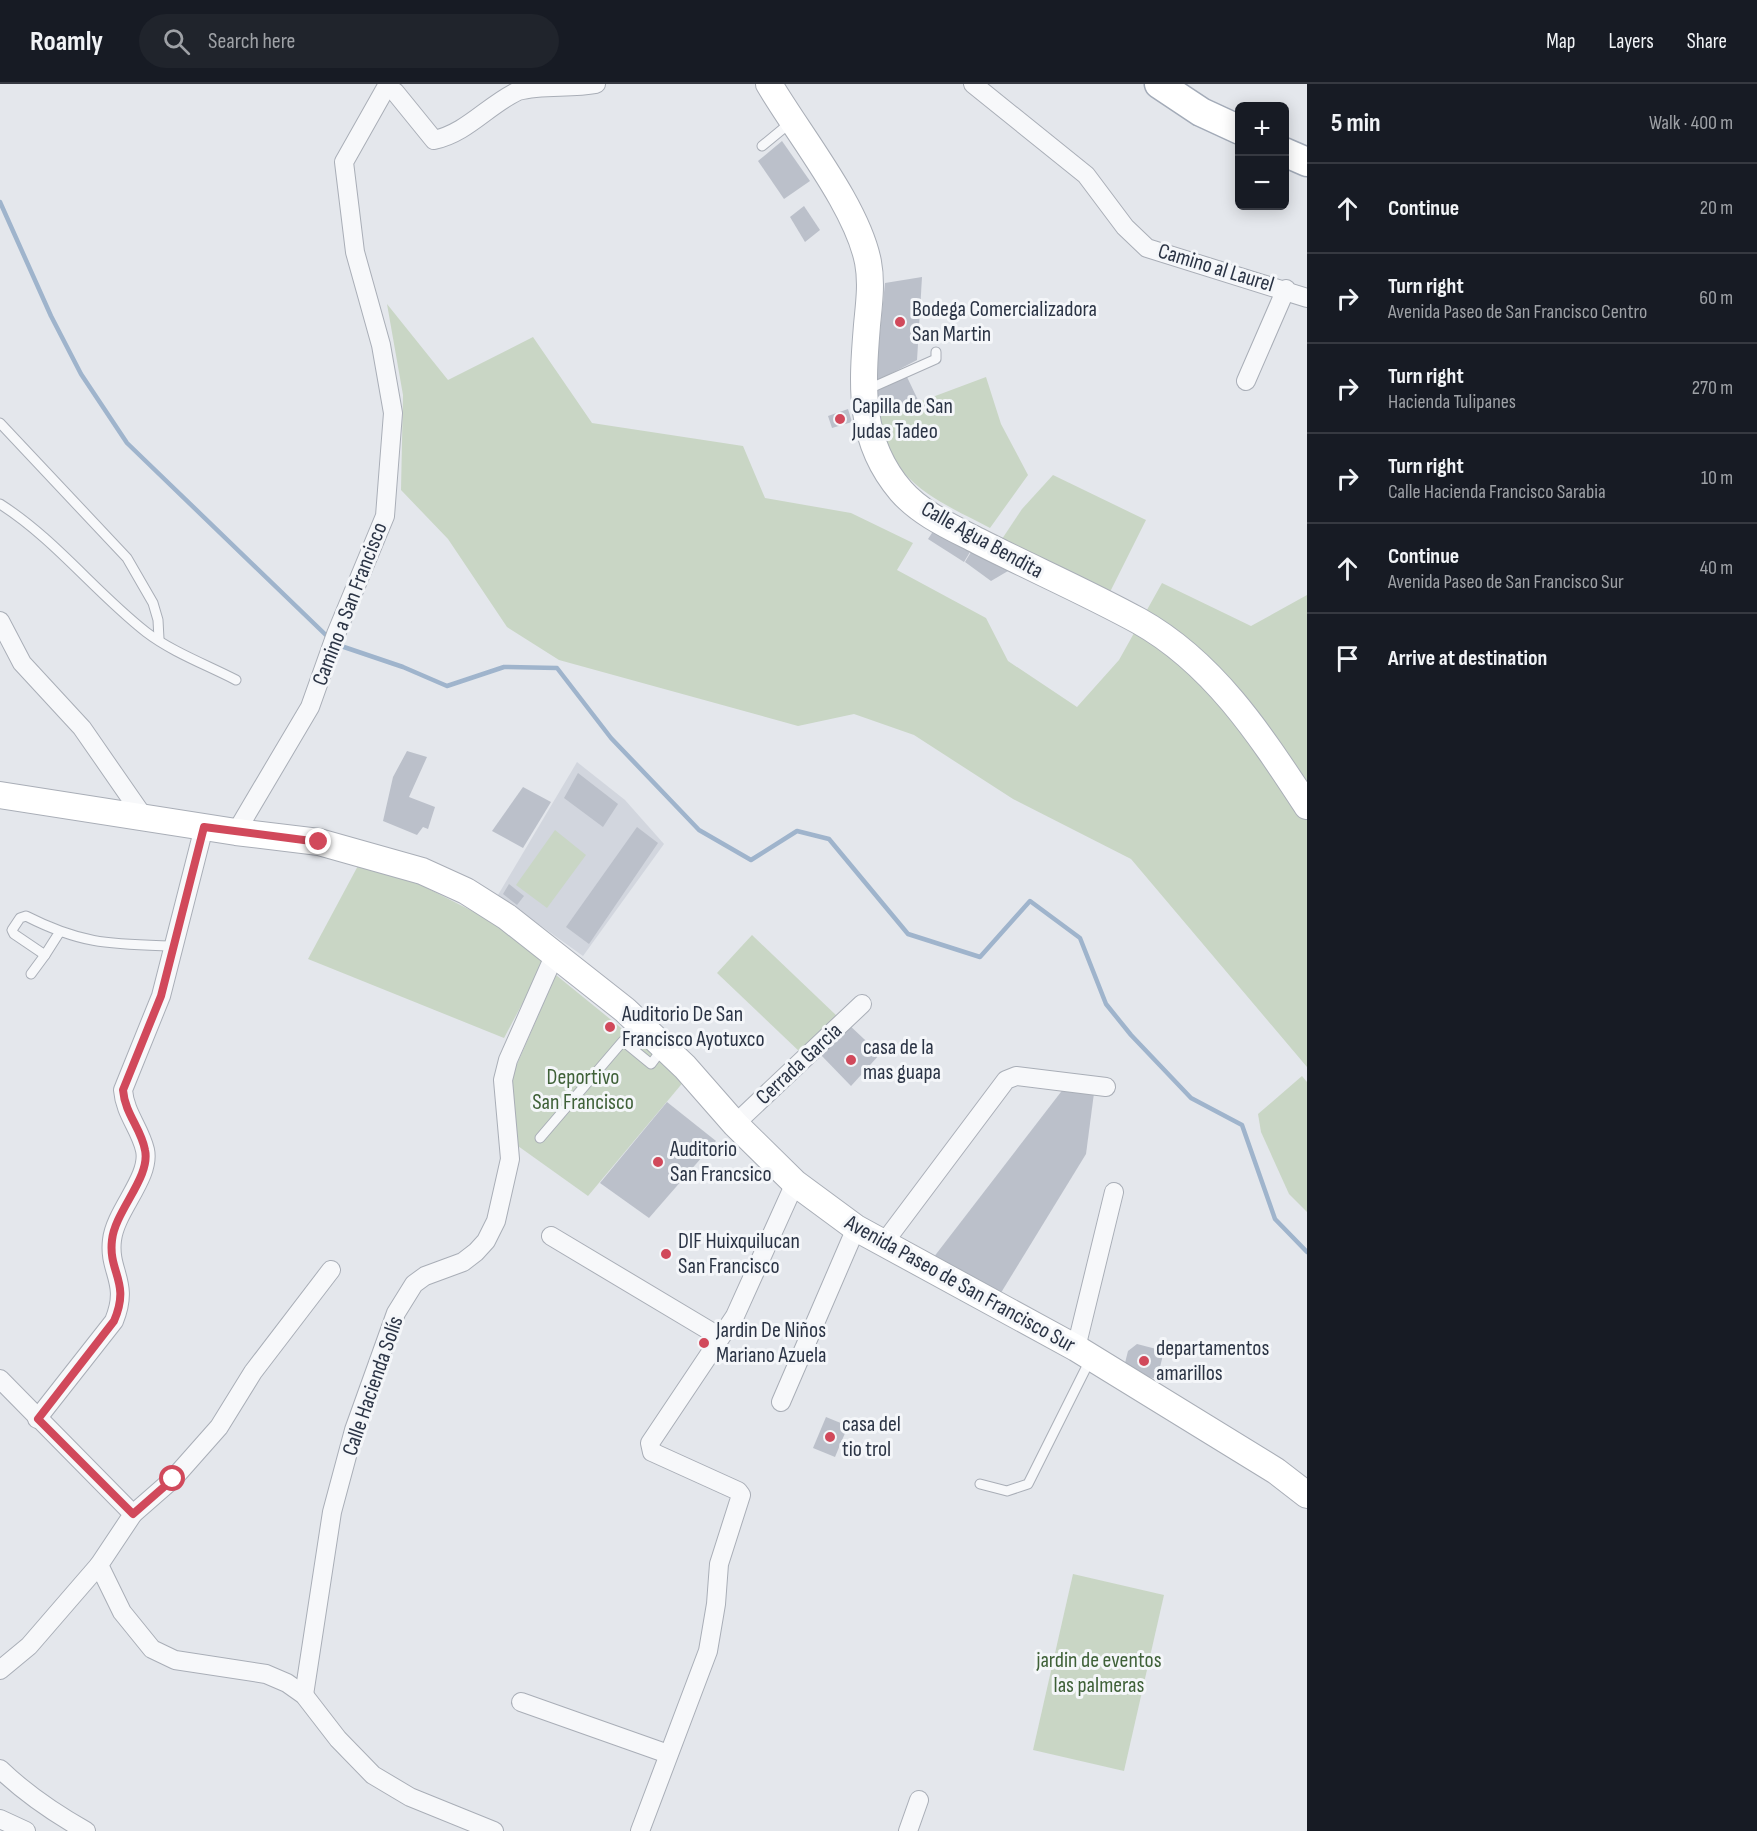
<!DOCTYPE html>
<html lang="en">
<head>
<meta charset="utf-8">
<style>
  body { margin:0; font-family:"Sofia Sans Condensed",sans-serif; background:#20242c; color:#f1f3f6 }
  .controls { position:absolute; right:18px; top:18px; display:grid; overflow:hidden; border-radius:9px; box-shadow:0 3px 15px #0003 }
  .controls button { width:54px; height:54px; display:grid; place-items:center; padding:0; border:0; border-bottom:2px solid #363941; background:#171b24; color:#f1f3f6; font:30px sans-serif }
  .stop { position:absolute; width:18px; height:18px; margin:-14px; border:4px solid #d1495b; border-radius:50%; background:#fff }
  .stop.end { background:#d1495b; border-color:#fff; box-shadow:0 2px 6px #0008 }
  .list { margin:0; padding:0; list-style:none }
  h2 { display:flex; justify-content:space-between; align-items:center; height:78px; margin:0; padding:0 24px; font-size:26px }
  h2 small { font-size:20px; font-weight:400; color:#9ea1a6 }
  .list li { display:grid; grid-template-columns:39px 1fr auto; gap:18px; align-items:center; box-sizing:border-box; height:90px; padding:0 24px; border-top:2px solid #363941 }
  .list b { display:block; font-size:22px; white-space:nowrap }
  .list p { margin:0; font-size:20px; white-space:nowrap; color:#9ea1a6 }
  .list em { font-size:20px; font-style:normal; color:#9ea1a6 }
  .icon { flex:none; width:33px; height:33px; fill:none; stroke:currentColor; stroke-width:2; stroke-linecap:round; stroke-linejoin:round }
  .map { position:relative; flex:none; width:1307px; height:1747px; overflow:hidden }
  header { display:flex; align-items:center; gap:36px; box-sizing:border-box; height:84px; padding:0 30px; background:#171b24; border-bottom:2px solid #363941 }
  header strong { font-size:28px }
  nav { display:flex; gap:33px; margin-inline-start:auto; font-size:21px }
  .search { width:420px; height:54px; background:#20242c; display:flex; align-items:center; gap:15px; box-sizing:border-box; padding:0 21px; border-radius:33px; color:#9ea1a6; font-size:22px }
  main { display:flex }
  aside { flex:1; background:#171b24 }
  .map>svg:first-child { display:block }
  .built { fill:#d2d6de }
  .green { fill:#c9d6c5 }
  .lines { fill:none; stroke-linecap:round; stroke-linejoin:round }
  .stream { stroke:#9fb4cc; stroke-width:4.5 }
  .building { fill:#bbc0ca }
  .lane-casing { stroke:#a9aeb7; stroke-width:11 }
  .street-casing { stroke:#a9aeb7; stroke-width:20 }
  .secondary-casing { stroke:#a9aeb7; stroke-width:28 }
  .primary-casing { stroke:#a3abb8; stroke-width:31 }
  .lane { stroke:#f7f8fa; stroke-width:9 }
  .street { stroke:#f7f8fa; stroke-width:18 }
  .secondary { stroke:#fff; stroke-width:26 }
  .primary { stroke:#fff; stroke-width:28 }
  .route { stroke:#d1495b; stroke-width:8 }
  .poi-dot { fill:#d1495b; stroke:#f4f6f9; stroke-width:2 }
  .labels { text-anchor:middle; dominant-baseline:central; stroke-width:6; stroke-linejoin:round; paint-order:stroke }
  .street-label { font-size:22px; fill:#2b3445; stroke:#f4f6f9 }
  .poi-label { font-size:22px; fill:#2b3445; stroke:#f4f6f9; text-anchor:start }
  .park-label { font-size:22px; fill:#3f6138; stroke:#f4f6f9 }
</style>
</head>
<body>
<header>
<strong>Roamly</strong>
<div class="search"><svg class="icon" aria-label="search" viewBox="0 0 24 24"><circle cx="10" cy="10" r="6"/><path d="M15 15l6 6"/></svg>Search here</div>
<nav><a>Map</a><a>Layers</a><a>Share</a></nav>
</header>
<main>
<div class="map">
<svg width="1307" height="1747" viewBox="0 0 1307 1747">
  <rect width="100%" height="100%" fill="#e4e7ec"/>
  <polygon class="built" points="577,678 625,716 664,760 583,872 498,811"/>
  <g class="green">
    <polygon points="387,220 448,296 533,253 592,339 743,362 765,414 851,429 913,459 897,486 986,534 1008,577 1077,623 1119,576 1162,499 1251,542 1307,511 1307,983 1131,775 1013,715 914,651 854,630 798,642 559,576 507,543 448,455 401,406 403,311"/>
    <path d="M986 293 1001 340 1028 391 990 444C960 428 926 414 903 388 890 374 884 351 879 333Z"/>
    <polygon points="1053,391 1146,436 1110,508 1002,455 1022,425"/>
    <polygon points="555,746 586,771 547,824 516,801"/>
    <polygon points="360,778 423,802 482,832 546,875 504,954 308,875"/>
    <polygon points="752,851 838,933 802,970 717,889"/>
    <polygon points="556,891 685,996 588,1112 518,1062 511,994"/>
    <polygon points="1302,992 1307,998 1307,1128 1289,1110 1261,1048 1258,1030"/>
    <polygon points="1073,1490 1164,1511 1124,1687 1033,1666"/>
  </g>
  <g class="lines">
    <g class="stream">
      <polyline points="0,118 51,232 81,290 127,359 329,554"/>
      <polyline points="338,561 403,583 447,602 504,583 557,584 611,654 699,746 751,776 797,747 829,755 908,850 980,873 1030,817 1080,854 1106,920 1131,951 1191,1014 1242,1041 1275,1135 1307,1168"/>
    </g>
  </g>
  <g class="building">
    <polygon points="782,57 810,97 784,115 758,77"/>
    <polygon points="804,122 820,146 805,158 790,133"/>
    <polygon points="922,193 917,276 875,298 885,199"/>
    <polygon points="907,293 918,316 880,330 875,307"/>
    <polygon points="848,325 852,338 832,344 828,332"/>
    <polygon points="934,446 970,468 964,478 928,455"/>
    <polygon points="971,468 991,478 1008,487 991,497 965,478"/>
    <polygon points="407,667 427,673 409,713 435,723 428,745 423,743 417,751 383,737 393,693"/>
    <polygon points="578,689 618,720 603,743 564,714"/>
    <polygon points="523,703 551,718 523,764 492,747"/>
    <polygon points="637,743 658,759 589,860 566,843"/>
    <polygon points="509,800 524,812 517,821 503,810"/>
    <polygon points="847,939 880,970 851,1002 819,969"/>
    <polygon points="1064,1004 1094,1009 1086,1070 999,1212 930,1178"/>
    <polygon points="667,1018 716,1057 649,1134 600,1099"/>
    <polygon points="1137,1260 1164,1267 1157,1295 1123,1287 1128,1267"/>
    <polygon points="826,1333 848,1342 835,1373 813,1364"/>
  </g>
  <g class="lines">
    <g class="lane-casing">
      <g id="lane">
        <polyline points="762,62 790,39"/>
        <polyline points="873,303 936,275 936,268"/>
        <polyline points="0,339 127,474 153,519 158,536 159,555"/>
        <path d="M0 420C55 455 95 508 146 548 172 568 207 581 236 596"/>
        <path d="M59 849 45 871 14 850 12 846 20 834 26 832C83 861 111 860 173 862"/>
        <polyline points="31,890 45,871"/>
        <polyline points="540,1054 623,957 651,980 663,964"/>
        <polyline points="980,1400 1007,1407 1028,1400 1090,1276"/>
      </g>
    </g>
    <g class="street-casing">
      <g id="street">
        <polyline points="973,0 1086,91 1125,143 1147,164 1307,214"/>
        <path d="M388 4 395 8 434 56C467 49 488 21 518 7 542 0 570 5 596 0"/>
        <polyline points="1246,297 1286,205"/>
        <polyline points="0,537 22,579 82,644 143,732"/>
        <polyline points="236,748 310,623 336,550 385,432 393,329 381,261 355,168 344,78 388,0"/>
        <polyline points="735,1040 862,920"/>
        <polyline points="551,1152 720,1253"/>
        <polyline points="883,1160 1006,996 1016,992 1106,1003"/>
        <polyline points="1076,1264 1114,1108"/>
        <polyline points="0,1295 133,1430 99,1481 122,1528 152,1565 175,1576 266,1590 287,1599 304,1611 338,1655 373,1691 410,1713 494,1747"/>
        <polyline points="781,1318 856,1144"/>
        <path d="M37 1335 114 1237C130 1198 108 1188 112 1156 115 1127 151 1093 145 1066 140 1044 125 1030 123 1006L161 912 204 743"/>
        <polyline points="133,1430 173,1395 219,1343 253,1288 331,1186"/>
        <polyline points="0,1586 29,1562 99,1481"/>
        <polyline points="304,1611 332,1428 354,1346 396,1229 414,1200 425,1192 463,1178 476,1168 486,1157 496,1137 510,1075 503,996 508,976 555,870"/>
        <polyline points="521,1618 668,1670"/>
        <path d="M0 1685C26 1710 54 1729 86 1747"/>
        <polyline points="0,1735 26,1747"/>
        <polyline points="640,1747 708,1567 716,1520 719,1480 741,1411 738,1407 652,1368 650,1359 735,1232 795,1099"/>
        <polyline points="908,1747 919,1716"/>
      </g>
    </g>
    <g class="secondary-casing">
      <g id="secondary">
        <path d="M769 0C799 51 857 122 868 178 872 199 869 220 867 241 862 302 858 357 901 407 921 430 951 443 978 457 1031 484 1086 508 1139 537 1214 579 1261 652 1307 722"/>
        <polyline points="0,711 236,748 319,758 422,787 466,807 507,833 625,926 685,983 735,1040 795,1099 856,1144 1076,1264 1276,1387 1307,1411"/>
      </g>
    </g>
    <g class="primary-casing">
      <g id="primary">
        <polyline points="1159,0 1201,28 1240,46"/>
        <polyline points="1284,68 1307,78"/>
      </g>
    </g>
    <use href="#lane" class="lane"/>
    <use href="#street" class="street"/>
    <use href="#secondary" class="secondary"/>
    <use href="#primary" class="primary"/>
  </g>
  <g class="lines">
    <path class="route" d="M173 1395 133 1430 38 1335 114 1237C131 1198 108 1189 112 1156 115 1127 151 1093 145 1066 141 1044 125 1030 123 1006L161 912 204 743 319 758"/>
  </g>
  <g class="poi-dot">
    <circle cx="900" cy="238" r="6"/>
    <circle cx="840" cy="335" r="6"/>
    <circle cx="610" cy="943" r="6"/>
    <circle cx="851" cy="976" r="6"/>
    <circle cx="658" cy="1078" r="6"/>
    <circle cx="666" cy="1170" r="6"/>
    <circle cx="704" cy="1259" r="6"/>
    <circle cx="1144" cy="1277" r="6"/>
    <circle cx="830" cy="1353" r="6"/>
  </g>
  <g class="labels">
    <g class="street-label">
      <text transform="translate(1216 184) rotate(17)">Camino al Laurel</text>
      <text transform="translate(982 456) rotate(29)">Calle Agua Bendita</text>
      <text transform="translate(350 520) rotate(-69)">Camino a San Francisco</text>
      <text transform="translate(799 980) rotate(-43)">Cerrada Garcia</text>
      <text transform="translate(960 1200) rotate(29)">Avenida Paseo de San Francisco Sur</text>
      <text transform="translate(373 1302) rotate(-71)">Calle Hacienda Solís</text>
    </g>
    <g class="poi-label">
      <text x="912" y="225">Bodega Comercializadora<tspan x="912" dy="25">San Martin</tspan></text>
      <text x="852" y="322">Capilla de San<tspan x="852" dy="25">Judas Tadeo</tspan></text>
      <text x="622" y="930">Auditorio De San<tspan x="622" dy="25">Francisco Ayotuxco</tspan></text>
      <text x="863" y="963">casa de la<tspan x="863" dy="25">mas guapa</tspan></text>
      <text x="670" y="1065">Auditorio<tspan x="670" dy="25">San Francsico</tspan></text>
      <text x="678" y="1157">DIF Huixquilucan<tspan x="678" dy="25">San Francisco</tspan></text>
      <text x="716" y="1246">Jardin De Niños<tspan x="716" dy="25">Mariano Azuela</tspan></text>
      <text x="1156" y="1264">departamentos<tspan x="1156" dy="25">amarillos</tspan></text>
      <text x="842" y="1340">casa del<tspan x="842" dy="25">tio trol</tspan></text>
    </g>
    <g class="park-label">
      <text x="583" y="993">Deportivo<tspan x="583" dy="25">San Francisco</tspan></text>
      <text x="1099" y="1576">jardin de eventos<tspan x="1099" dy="25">las palmeras</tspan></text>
    </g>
  </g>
</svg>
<div class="controls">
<button>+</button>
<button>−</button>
</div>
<div class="stop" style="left:173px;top:1395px"></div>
<div class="stop end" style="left:319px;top:758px"></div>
</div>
<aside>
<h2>5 min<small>Walk · 400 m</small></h2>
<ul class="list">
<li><svg class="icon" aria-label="ahead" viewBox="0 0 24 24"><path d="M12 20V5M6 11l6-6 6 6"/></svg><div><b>Continue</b></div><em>20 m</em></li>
<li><svg class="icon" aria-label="right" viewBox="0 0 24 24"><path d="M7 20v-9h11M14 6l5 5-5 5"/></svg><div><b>Turn right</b><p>Avenida Paseo de San Francisco Centro</p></div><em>60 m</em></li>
<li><svg class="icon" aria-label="right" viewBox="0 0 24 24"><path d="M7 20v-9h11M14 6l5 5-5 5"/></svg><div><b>Turn right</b><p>Hacienda Tulipanes</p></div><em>270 m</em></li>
<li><svg class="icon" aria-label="right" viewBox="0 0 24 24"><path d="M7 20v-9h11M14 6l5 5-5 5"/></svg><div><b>Turn right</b><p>Calle Hacienda Francisco Sarabia</p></div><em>10 m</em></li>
<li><svg class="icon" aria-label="ahead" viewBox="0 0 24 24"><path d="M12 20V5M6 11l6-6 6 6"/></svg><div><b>Continue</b><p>Avenida Paseo de San Francisco Sur</p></div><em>40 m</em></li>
<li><svg class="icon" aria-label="arrive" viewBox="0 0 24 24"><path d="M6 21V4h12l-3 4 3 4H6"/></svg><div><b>Arrive at destination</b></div></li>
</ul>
</aside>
</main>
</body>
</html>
